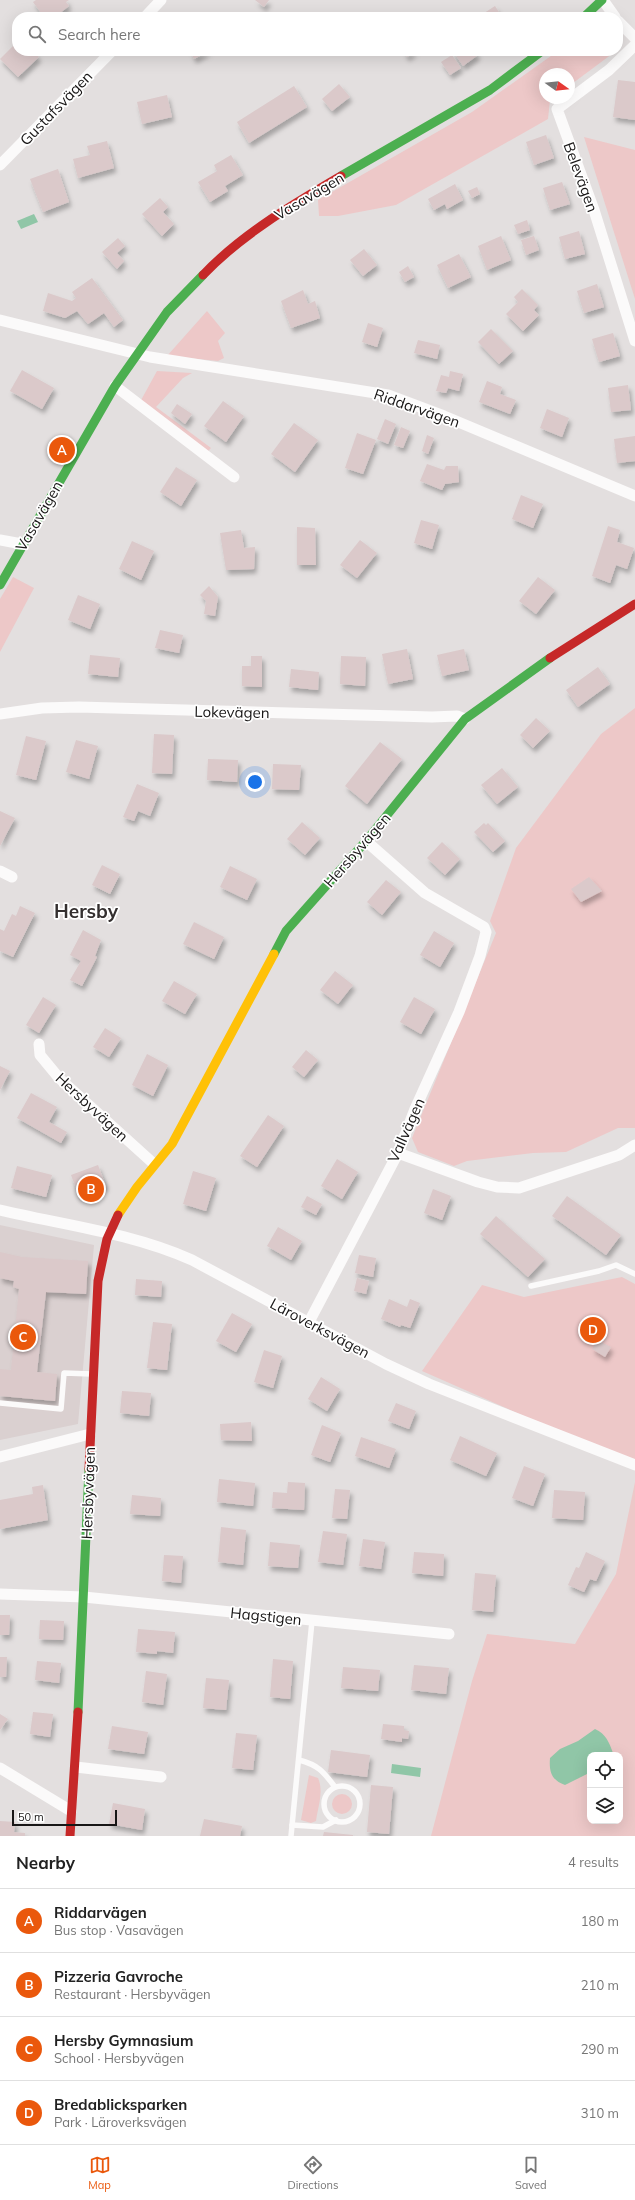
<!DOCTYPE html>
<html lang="en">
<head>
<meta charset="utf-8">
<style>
  body { margin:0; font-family:Mulish,sans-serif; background:#f6f6f6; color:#222 }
  .controls { position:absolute; right:12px; bottom:12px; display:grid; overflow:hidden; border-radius:8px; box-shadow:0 4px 16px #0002 }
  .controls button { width:36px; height:36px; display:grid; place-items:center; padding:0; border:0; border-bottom:1px solid #e0e0e0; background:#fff; color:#222; font:20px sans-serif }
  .compass { position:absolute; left:539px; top:68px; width:36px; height:36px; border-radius:50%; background:#fff; box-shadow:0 4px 16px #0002; rotate:105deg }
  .scale { position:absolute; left:12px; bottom:10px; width:105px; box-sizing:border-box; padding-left:4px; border:2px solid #181616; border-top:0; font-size:11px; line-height:14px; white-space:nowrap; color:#181616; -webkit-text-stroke:3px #fff; paint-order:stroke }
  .you { position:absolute; left:255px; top:782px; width:14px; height:14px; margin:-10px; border:3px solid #fff; border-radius:50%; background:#1a73e8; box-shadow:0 0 0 6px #1a73e833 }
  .badge { display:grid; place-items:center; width:26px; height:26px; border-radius:50%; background:#ea580c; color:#fff; font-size:13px; font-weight:700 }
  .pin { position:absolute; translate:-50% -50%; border:2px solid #fff; box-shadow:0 1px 4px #0006 }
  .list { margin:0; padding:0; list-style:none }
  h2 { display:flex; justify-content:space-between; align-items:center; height:52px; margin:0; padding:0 16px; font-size:17px }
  h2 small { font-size:13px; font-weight:400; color:#767676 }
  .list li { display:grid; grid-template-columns:26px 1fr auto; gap:12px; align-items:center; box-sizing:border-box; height:64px; padding:0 16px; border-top:1px solid #e0e0e0 }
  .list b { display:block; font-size:15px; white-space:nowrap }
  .list p { margin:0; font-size:13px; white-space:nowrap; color:#767676 }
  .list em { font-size:13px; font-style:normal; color:#767676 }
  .icon { flex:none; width:22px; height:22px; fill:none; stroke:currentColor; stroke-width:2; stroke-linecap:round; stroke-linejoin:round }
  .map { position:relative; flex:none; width:635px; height:1836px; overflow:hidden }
  .search { position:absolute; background:#fff; box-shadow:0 4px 16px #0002; left:12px; right:12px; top:12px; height:44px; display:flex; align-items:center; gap:10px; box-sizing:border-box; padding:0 14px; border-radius:16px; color:#767676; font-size:15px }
  .sheet { height:308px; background:#fff }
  nav { display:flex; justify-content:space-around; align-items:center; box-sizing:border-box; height:56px; border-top:1px solid #e0e0e0; background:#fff; font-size:11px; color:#767676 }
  nav a { display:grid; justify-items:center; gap:2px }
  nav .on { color:#ea580c }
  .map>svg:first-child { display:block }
  .built { fill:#dad0d0 }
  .green { fill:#edc8c8; fill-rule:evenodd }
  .water { fill:#90c6a7 }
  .building { fill:#dbc9ca; filter:url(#shadow) }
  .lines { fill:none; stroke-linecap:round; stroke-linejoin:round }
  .lane { stroke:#fbfafa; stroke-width:5.5 }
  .street { stroke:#fbfafa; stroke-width:11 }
  .fast { stroke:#4caf50; stroke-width:9 }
  .slow { stroke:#ffc107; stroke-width:9 }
  .jam { stroke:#c62828; stroke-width:9 }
  .labels { text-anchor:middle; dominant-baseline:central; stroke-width:3.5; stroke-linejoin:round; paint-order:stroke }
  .street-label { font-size:15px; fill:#181616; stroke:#fff }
  .district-label { font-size:19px; font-weight:bold; fill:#342f2f; stroke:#fff }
</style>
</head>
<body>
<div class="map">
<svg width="635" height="1836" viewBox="0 0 635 1836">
  <defs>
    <filter id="shadow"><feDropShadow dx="2.5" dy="4.5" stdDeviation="2" flood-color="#0004"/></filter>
  </defs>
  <rect width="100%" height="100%" fill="#e3dfdf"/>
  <polygon class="built" points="0,1225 94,1245 78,1424 0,1440"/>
  <g class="green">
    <polygon points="558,51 616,51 569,86 569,74 545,74 545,98 552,98 550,100 548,119 396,205 338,216 319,216 318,200 472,112"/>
    <polygon points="584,137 635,150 635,299"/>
    <polygon points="207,311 225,333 218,341 224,358 218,361 167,356"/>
    <polygon points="157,371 192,373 183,378 156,407 211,448 206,453 140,402"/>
    <polygon points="13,577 34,588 0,652 0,599"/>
    <polygon points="635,708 635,1128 618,1128 566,1152 533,1153 467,1161 454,1166 418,1152 412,1138 496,933 490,921 516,848 601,734"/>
    <polygon points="622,1277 635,1284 635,1465 422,1371 482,1285 524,1297"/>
    <path d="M635 1482V1836H431L472 1681 487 1634 575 1644 616 1574ZM590 1755H620V1821H590Z"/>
    <path d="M309 1775 318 1778C324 1791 318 1807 316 1821L311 1823 301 1820Z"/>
    <circle cx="342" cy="1804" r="10"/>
  </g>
  <g class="water">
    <polygon points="34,214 38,222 21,229 17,221"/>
    <path d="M595 1729C606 1734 609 1742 613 1753L611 1755H590V1771L587 1774 565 1785C551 1780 549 1771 550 1758L560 1749 578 1741Z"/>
    <polygon points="392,1764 421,1768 420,1777 391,1773"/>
  </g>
  <g class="building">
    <polygon points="36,0 69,0 66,2 69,6 55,17 51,14 44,17 33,2"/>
    <polygon points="255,0 269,0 264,7"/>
    <polygon points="495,6 502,17 478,17"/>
    <polygon points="17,42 17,51 33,51 39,57 18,77 0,59"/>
    <polygon points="190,51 209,51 194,59"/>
    <polygon points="403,51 415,51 407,57"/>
    <polygon points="453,51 475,51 478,55 463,66"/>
    <polygon points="452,55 461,68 450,75 441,62"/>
    <polygon points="618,80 635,82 635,120 613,117"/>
    <polygon points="339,84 350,97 332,111 322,99"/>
    <polygon points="294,86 307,107 249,143 237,122"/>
    <polygon points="167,95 172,117 142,124 137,102"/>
    <polygon points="546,135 554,158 534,165 526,142"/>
    <polygon points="107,141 114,168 78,178 73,159 90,155 87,146"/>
    <polygon points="231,155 243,175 225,186 228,191 210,202 198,182 217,171 214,165"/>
    <polygon points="58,169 69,202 43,212 30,179"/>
    <polygon points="562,182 570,204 550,210 543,188"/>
    <polygon points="455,184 463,200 447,209 445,204 434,210 428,199"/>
    <polygon points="477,187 480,194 472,198 468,191"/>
    <polygon points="160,198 168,207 163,212 174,224 162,236 142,214"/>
    <polygon points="527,220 530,230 518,234 514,225"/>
    <polygon points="579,231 585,254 565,259 559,237"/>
    <polygon points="501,236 511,260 487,270 478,246"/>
    <polygon points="534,236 539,250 526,255 521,240"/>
    <polygon points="118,238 125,246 117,253 124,261 117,269 102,252"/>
    <polygon points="364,249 377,265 363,276 350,260"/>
    <polygon points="459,254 471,277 448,288 437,265"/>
    <polygon points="408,266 414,277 405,282 399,272"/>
    <polygon points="92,278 123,320 114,327 104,313 88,324 77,311 65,318 43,311 48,293 72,301 76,298 72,292"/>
    <polygon points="597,284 604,307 584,313 577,291"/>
    <polygon points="522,289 538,305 534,310 539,315 523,331 506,314 518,302 514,297"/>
    <polygon points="303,290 308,304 315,301 320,318 291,328 281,301"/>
    <polygon points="368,323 383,328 377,347 362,342"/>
    <polygon points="491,329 513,351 499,364 478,342"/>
    <polygon points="613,333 620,356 599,362 592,339"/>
    <polygon points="418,340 440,345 437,359 414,353"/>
    <polygon points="22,370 54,388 42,409 10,391"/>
    <polygon points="450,371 463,374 459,391 448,388 446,393 436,391 441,375 449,377"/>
    <polygon points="487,381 502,387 500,394 516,400 510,414 479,402"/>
    <polygon points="628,385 631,410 611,412 608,388"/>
    <polygon points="223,401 244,416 226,442 204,426"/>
    <polygon points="177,404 192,414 185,424 171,413"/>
    <polygon points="547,409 569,418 562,437 540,428"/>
    <polygon points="385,419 396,424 388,444 377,439"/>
    <polygon points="294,423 318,440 295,472 271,454"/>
    <polygon points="401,427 410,431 403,448 394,445"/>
    <polygon points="357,433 376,440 363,474 345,468"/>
    <polygon points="427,435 434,438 428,454 422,451"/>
    <polygon points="635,436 635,461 617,463 614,439"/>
    <polygon points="427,464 444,470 446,466 458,466 459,482 445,484 442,490 420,481"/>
    <polygon points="176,467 197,480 181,506 160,492"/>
    <polygon points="521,495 543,504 533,528 512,519"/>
    <polygon points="421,520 439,525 432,549 414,543"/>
    <polygon points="608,526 620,530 617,542 634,548 627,569 616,565 610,583 592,576"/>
    <polygon points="297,527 315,528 316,565 297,565"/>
    <polygon points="241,530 244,548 255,547 254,569 226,570 220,533"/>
    <polygon points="360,540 377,553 357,578 340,565"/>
    <polygon points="132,541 154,551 141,580 119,569"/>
    <polygon points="538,577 555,590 536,614 519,601"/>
    <polygon points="209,586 218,597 215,616 204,614 206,601 200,595"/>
    <polygon points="78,595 100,604 90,629 68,620"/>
    <polygon points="160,630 183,635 179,653 155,648"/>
    <polygon points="407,649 413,679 388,684 382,654"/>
    <polygon points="464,649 469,670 442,676 437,655"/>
    <polygon points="90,655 120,658 118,677 88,674"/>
    <polygon points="251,656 262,656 262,687 242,686 242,666 251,666"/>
    <polygon points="341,656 366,657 365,686 340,684"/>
    <polygon points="598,667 610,684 578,707 566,690"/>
    <polygon points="291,669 319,672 318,690 289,687"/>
    <polygon points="536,718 550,731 533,748 520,735"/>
    <polygon points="154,734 174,735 172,774 152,773"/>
    <polygon points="26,736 46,741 36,780 16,775"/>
    <polygon points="76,740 98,746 89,779 66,772"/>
    <polygon points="380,742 402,759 367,804 345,786"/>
    <polygon points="208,759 238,760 237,782 207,780"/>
    <polygon points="273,764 301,765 299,790 272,789"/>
    <polygon points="502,768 518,787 497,804 481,785"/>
    <polygon points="137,784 159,793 150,816 138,811 134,821 123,817"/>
    <polygon points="0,811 15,818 0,846"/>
    <polygon points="302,822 320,838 305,855 287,839"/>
    <polygon points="484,823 486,825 488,823 505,841 493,852 474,832"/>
    <polygon points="442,842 460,859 445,875 427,858"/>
    <polygon points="102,865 120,874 110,894 92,885"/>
    <polygon points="230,866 257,879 247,900 220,887"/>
    <polygon points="589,877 602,891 581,902 571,889"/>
    <polygon points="386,880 401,892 382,915 367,902"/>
    <polygon points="20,906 35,913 13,957 0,951 0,929 4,931 12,914 16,916"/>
    <polygon points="194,922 224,937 214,959 183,944"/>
    <polygon points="83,930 101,940 95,956 97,957 82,986 70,980 81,961 70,955"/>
    <polygon points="434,931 454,943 440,967 420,955"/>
    <polygon points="335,971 353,985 338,1004 320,990"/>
    <polygon points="174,981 197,994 185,1014 162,1001"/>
    <polygon points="43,997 56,1005 39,1033 26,1025"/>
    <polygon points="414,997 435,1009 421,1034 400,1022"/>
    <polygon points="105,1028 121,1038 109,1057 93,1047"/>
    <polygon points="306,1050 318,1060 304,1077 292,1067"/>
    <polygon points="147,1054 168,1065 153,1096 132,1085"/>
    <polygon points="0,1066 10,1071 0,1090"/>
    <polygon points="31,1093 57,1107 49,1122 67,1132 61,1143 17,1118"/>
    <polygon points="268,1115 284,1126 257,1167 240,1156"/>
    <polygon points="337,1159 358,1172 342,1199 321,1186"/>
    <polygon points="98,1165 106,1186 79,1196 71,1175"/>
    <polygon points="17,1166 52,1175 46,1197 11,1188"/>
    <polygon points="193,1171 216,1178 206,1211 183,1204"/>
    <polygon points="433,1189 451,1196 442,1220 424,1213"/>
    <polygon points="307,1196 322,1204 316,1215 301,1207"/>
    <polygon points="567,1196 621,1235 606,1255 552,1216"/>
    <polygon points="496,1216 545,1259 528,1277 480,1234"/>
    <polygon points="278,1227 302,1241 291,1260 267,1246"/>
    <polygon points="0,1252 22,1257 88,1261 86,1294 46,1292 37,1372 57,1374 55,1401 0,1396 0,1369 11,1370 19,1289 13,1287 14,1281 0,1278"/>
    <polygon points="359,1255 376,1258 373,1277 355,1273"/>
    <polygon points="357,1278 369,1281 366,1294 354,1291"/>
    <polygon points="136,1279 162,1281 161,1297 135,1295"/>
    <polygon points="389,1299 407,1307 410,1299 420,1303 410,1328 401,1325 400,1327 381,1319"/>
    <polygon points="232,1313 252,1324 236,1352 216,1341"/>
    <polygon points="153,1322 172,1324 167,1370 147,1368"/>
    <polygon points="597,1340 611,1347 605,1357 592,1349"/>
    <polygon points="264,1350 282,1356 273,1388 254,1382"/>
    <polygon points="321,1377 340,1389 327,1411 308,1399"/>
    <polygon points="122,1391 151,1393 149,1416 120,1413"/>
    <polygon points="396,1403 416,1411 409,1429 388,1421"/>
    <polygon points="251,1422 252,1441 221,1440 220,1424"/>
    <polygon points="322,1425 341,1433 330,1462 311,1455"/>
    <polygon points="460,1436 497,1453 486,1476 450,1460"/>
    <polygon points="361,1437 396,1449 389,1468 355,1456"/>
    <polygon points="524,1466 545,1474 533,1506 512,1498"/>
    <polygon points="219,1479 255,1483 253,1506 217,1502"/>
    <polygon points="288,1482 305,1483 304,1510 272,1508 273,1492 287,1493"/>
    <polygon points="43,1485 48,1520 0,1529 0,1500 33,1494 32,1487"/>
    <polygon points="335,1489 350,1490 347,1519 332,1518"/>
    <polygon points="554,1490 585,1492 583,1520 552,1518"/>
    <polygon points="132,1495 161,1498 160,1516 130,1514"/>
    <polygon points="221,1527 246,1530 243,1565 218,1562"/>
    <polygon points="323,1531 347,1534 343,1565 318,1562"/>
    <polygon points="363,1539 385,1542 381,1569 359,1566"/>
    <polygon points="270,1542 300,1545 298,1568 268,1566"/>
    <polygon points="414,1552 444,1554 443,1576 412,1573"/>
    <polygon points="586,1552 605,1561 596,1581 590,1579 584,1592 568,1585 576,1567 579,1568"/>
    <polygon points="164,1555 183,1556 181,1583 162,1581"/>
    <polygon points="475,1573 496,1575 493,1612 472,1610"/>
    <polygon points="0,1615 10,1615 9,1635 0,1635"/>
    <polygon points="40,1620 64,1621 63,1640 39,1639"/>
    <polygon points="138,1629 175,1632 173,1653 157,1651 157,1654 136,1652"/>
    <polygon points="0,1657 7,1657 6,1677 0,1677"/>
    <polygon points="273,1659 293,1661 290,1699 270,1697"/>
    <polygon points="37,1661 61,1663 59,1683 35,1680"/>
    <polygon points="414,1665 449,1668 446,1694 411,1690"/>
    <polygon points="343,1667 380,1670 378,1691 341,1688"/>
    <polygon points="146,1671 167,1674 163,1705 142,1702"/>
    <polygon points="206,1678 229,1680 226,1710 203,1708"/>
    <polygon points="33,1712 53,1714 50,1737 30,1734"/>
    <polygon points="0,1714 8,1719 0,1730"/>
    <polygon points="383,1724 404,1726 404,1730 409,1731 408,1739 402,1738 402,1742 381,1739"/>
    <polygon points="112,1726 148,1732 144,1754 108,1749"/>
    <polygon points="236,1733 257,1735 253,1770 232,1768"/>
    <polygon points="331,1750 370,1755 367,1777 328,1772"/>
    <polygon points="371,1785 393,1787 389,1834 367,1832"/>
    <polygon points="113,1803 145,1809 142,1830 109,1824"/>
    <polygon points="204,1819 242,1826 240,1836 200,1836"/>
    <polygon points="0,1821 15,1822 14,1832 25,1833 25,1836 0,1836"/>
    <polygon points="324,1832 353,1835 353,1836 323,1836"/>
  </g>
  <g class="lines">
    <g class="lane">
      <polyline points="531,1286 599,1271 616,1265 635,1274"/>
      <polyline points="0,1403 61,1409 64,1373 92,1374"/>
      <path d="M299 1760C318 1765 323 1771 335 1787"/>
      <circle cx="342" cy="1804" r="18"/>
      <polyline points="292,1825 323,1827 336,1820"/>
      <polyline points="291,1836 312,1621"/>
    </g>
    <g class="street">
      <polyline points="603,0 615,17"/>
      <polyline points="145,17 161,0"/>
      <polyline points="618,21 635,38"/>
      <polyline points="635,45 609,70 557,109 594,210 635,341"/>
      <polyline points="0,165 112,51"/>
      <polyline points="0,320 150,357 388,395 444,416 635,496"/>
      <polyline points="115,386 234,477"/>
      <polyline points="0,540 22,544"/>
      <polyline points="0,714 42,708 79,707 432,717 457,716 465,719"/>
      <polyline points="0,871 12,877"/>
      <polyline points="39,1044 40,1055 59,1078 154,1164"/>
      <polyline points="398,1153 478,1182 497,1187 519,1188 619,1155 635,1145"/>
      <path d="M0 1210C64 1225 132 1233 192 1260L386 1364 429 1384 635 1465"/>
      <polyline points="309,1322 398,1153 415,1109 459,1012 480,956 486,932 484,927 425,893 366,841"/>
      <polyline points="0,1457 90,1434"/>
      <polyline points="0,1594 84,1597 449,1634"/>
      <polyline points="76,1767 161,1777"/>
      <polyline points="0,1768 71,1811"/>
    </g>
    <g class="fast">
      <polyline points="584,17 602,0"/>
      <polyline points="341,176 490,90 542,51"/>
      <polyline points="0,585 115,386 167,312 203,275"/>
      <polyline points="274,954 286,931 366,841 465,719 550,658"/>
      <polyline points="78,1712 89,1469"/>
    </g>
    <polyline class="slow" points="118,1215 137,1187 172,1144 274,954"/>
    <g class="jam">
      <path d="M203 275C242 234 292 205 341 176"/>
      <polyline points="550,658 635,604"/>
      <polyline points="89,1469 98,1281 107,1239 118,1215"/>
      <polyline points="70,1836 78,1712"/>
    </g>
  </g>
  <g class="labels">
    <g class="street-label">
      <text transform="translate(56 108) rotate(-46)">Gustafsvägen</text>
      <text transform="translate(581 177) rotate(70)">Belevägen</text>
      <text transform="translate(309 196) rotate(-31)">Vasavägen</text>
      <text transform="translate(417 408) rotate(19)">Riddarvägen</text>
      <text transform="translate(39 516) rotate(-60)">Vasavägen</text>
      <text transform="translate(232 712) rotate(1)">Lokevägen</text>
      <text transform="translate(357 850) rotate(-49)">Hersbyvägen</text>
      <text transform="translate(92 1107) rotate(43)">Hersbyvägen</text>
      <text transform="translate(406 1130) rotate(-66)">Vallvägen</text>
      <text transform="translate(320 1328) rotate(28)">Läroverksvägen</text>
      <text transform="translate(88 1493) rotate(-88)">Hersbyvägen</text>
      <text transform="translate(266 1616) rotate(6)">Hagstigen</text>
    </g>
    <g class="district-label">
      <text x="86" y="911">Hersby</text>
    </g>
  </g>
</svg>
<div class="controls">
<button><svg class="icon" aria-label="locate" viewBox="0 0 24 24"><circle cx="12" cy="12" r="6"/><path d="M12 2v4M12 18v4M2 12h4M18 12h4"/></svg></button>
<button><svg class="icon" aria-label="layers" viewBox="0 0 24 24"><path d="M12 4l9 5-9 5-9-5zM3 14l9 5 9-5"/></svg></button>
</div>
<svg class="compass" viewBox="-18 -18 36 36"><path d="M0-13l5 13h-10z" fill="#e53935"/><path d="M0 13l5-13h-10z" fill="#767676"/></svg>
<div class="scale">50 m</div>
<div class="you"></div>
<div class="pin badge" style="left:62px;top:450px">A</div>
<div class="pin badge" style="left:91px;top:1189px">B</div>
<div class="pin badge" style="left:23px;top:1337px">C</div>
<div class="pin badge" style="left:593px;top:1330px">D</div>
<div class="search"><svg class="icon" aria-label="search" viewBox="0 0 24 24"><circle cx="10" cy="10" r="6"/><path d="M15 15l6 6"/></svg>Search here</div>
</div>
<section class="sheet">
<h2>Nearby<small>4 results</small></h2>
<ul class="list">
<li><span class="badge">A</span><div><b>Riddarvägen</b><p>Bus stop · Vasavägen</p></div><em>180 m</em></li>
<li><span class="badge">B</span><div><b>Pizzeria Gavroche</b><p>Restaurant · Hersbyvägen</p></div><em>210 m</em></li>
<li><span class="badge">C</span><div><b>Hersby Gymnasium</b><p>School · Hersbyvägen</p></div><em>290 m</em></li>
<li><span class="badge">D</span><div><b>Bredablicksparken</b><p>Park · Läroverksvägen</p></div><em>310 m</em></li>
</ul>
</section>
<nav>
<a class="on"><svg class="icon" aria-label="map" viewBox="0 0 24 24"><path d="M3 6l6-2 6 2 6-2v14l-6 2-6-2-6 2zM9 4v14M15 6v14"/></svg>Map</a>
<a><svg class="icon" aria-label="directions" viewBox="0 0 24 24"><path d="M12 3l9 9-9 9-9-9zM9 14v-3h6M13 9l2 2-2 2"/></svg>Directions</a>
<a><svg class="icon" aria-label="saved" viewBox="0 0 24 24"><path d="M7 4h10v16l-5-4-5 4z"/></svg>Saved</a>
</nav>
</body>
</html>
